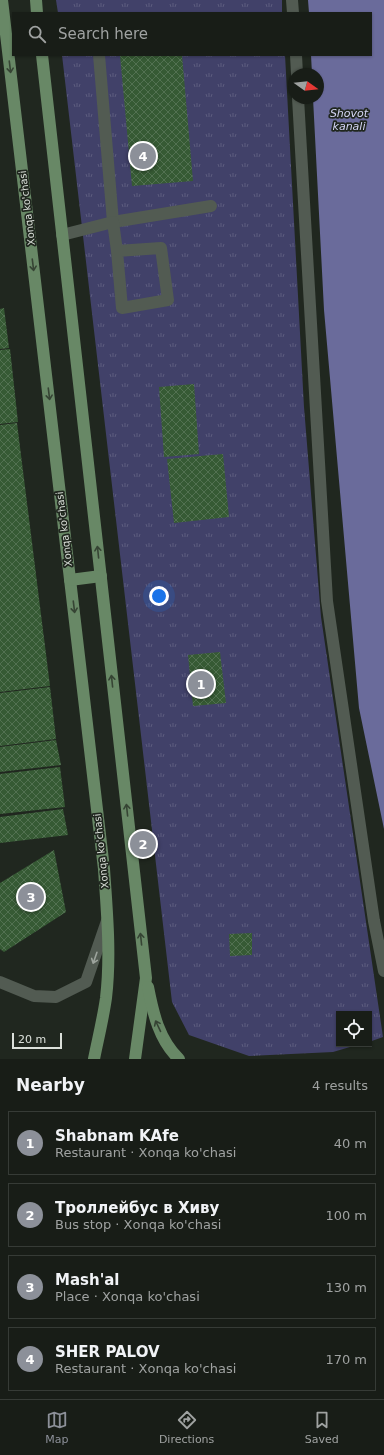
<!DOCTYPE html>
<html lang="en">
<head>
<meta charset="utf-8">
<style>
  body { margin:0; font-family:"DejaVu Sans",sans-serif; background:#212620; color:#f1f3f6 }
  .controls { position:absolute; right:12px; bottom:12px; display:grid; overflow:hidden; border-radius:0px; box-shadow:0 1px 3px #0004 }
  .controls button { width:36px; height:36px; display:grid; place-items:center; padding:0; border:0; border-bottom:1px solid #363b36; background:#181d17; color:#f1f3f6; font:20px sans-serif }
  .compass { position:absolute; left:288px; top:68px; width:36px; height:36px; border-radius:50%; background:#181d17; box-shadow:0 1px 3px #0004; rotate:105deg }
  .scale { position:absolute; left:12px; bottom:10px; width:50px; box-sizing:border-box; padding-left:4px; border:2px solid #dbe0da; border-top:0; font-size:11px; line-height:14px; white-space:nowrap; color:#dbe0da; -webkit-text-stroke:3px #20271f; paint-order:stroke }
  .you { position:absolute; left:159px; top:596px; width:14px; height:14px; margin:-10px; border:3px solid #fff; border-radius:50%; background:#1a73e8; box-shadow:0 0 0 6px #1a73e833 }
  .badge { display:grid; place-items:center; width:26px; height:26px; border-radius:50%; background:#8c9099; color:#fff; font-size:13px; font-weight:700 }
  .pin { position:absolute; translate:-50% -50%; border:2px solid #fff; box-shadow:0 1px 4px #0006 }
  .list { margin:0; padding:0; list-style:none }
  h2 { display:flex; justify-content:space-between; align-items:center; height:52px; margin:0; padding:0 16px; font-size:17px }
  h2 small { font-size:13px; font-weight:400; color:#9fa2a1 }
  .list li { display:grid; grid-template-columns:26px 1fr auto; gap:12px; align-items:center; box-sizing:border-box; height:64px; margin:0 8px 8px; padding:0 8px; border:1px solid #363b36; border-radius:0px }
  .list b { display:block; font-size:15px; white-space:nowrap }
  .list p { margin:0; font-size:13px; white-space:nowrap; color:#9fa2a1 }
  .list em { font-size:13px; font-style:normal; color:#9fa2a1 }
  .icon { flex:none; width:22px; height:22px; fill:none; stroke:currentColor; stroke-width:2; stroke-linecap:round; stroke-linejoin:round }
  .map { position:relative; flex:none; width:384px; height:1059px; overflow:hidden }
  .search { position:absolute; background:#181d17; box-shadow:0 1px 3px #0004; left:12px; right:12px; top:12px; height:44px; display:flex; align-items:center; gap:10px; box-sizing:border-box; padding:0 14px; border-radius:0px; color:#9fa2a1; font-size:15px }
  .sheet { height:340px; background:#181d17 }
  nav { display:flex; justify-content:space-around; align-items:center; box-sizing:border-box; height:56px; border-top:1px solid #363b36; background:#181d17; font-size:11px; color:#9fa2a1 }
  nav a { display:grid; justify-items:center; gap:2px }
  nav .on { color:#8c9099 }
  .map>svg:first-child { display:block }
  .park { fill:url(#park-tufts) }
  .water { fill:#6a6b9b }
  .building { fill:url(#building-cross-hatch) }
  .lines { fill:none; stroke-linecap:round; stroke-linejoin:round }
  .minor { stroke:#525b52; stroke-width:12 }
  .major { stroke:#688866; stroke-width:12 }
  .oneway { stroke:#364434 }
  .oneway2 { stroke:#9da49d }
  .labels { text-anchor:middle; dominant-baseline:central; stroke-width:3.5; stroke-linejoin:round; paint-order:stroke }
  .street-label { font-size:10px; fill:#dbe0da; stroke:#20271f }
  .water-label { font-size:11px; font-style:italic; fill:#d5d6f5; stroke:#20271f }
</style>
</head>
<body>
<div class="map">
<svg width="384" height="1059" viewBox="0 0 384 1059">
  <defs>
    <pattern id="park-tufts" width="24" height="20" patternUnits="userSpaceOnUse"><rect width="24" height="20" fill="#414169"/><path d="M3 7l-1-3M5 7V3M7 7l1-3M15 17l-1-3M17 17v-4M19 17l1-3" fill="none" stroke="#5c5c7e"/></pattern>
    <pattern id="building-cross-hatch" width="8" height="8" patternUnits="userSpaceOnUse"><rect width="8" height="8" fill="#365a34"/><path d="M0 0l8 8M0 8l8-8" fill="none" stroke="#527151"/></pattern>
  </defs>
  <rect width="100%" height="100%" fill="#20271f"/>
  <g class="park">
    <polygon points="56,0 282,0 282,13 58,13"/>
    <polygon points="62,55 285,55 304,407 321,617 383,1037 369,1042 369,1014 339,1014 339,1044 360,1044 333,1052 249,1056 189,1035 172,1002"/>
  </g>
  <polygon class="water" points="308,0 384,0 384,829 359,708 324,310 313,98 318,98 318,74 312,74 311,55 371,55 371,13 309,13"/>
  <g class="building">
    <polygon points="120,55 182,55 193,181 132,186"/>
    <polygon points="4,308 9,348 0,349 0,309"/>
    <polygon points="10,349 18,422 0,424 0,350"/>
    <polygon points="194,384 199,454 164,457 159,387"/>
    <polygon points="17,423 50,686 0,692 0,425"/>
    <polygon points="223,454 229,517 174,523 167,459"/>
    <polygon points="220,652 226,703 193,706 188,655"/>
    <polygon points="50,687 56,739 0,746 0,693"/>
    <polygon points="56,740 61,765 0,772 0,747"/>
    <polygon points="60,767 65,807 0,814 0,774"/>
    <polygon points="63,809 68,835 0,843 0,817"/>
    <polygon points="54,850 66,912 4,952 0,949 0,883"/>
    <polygon points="252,933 252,955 230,956 229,934"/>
  </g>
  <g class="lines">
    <g class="minor">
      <polyline points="292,0 293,13"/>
      <polyline points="99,55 113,222 211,206"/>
      <polyline points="296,55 297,74"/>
      <polyline points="298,98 327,601 374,921 384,971"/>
      <polyline points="62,235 113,222 117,251 122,308 168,300 161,248 117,251"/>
      <polyline points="0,982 34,996 56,997 86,982 107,921"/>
    </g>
    <g class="major">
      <path d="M2 0 104 869C107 912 111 956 106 998 103 1019 98 1039 94 1059"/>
      <polyline points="36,0 37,13"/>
      <polyline points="42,55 146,978 135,1059"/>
      <polyline points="70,580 101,576"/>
      <path d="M148 987C153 1013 159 1040 179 1059"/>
    </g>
  </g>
  <defs><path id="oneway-shaft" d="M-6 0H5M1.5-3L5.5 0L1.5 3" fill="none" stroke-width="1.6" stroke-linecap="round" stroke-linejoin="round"/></defs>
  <g class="oneway">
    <use href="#oneway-shaft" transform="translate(10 67) rotate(83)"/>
    <use href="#oneway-shaft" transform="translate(33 265) rotate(83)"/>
    <use href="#oneway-shaft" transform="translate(49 394) rotate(83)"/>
    <use href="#oneway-shaft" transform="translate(98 552) rotate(-96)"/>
    <use href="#oneway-shaft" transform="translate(74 607) rotate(83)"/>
    <use href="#oneway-shaft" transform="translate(112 681) rotate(-96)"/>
    <use href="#oneway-shaft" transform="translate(127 810) rotate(-96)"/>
    <use href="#oneway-shaft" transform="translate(141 939) rotate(-96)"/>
    <use href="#oneway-shaft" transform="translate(158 1026) rotate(-115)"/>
  </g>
  <use class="oneway2" href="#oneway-shaft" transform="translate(95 958) rotate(109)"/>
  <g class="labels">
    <g class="street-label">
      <text transform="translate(27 208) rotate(-97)">Xonqa ko'chasi</text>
      <text transform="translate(64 529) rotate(-97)">Xonqa ko'chasi</text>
      <text transform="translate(101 851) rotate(-96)">Xonqa ko'chasi</text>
    </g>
    <g class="water-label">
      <text x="349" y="113">Shovot<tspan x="349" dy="13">kanali</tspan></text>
    </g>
  </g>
</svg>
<div class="controls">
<button><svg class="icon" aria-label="locate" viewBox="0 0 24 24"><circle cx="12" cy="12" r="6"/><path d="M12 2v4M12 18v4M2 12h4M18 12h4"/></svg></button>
</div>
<svg class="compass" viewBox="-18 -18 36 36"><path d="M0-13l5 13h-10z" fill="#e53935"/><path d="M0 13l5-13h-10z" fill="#9fa2a1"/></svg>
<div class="scale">20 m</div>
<div class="you"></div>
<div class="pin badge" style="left:201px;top:684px">1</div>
<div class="pin badge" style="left:143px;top:844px">2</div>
<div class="pin badge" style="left:31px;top:897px">3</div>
<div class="pin badge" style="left:143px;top:156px">4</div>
<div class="search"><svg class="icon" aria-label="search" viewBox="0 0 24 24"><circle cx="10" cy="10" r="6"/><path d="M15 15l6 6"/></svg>Search here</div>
</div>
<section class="sheet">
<h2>Nearby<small>4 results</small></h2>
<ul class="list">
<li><span class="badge">1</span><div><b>Shabnam KAfe</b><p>Restaurant · Xonqa ko'chasi</p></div><em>40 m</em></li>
<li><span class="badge">2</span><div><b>Троллейбус в Хиву</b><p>Bus stop · Xonqa ko'chasi</p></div><em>100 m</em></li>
<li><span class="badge">3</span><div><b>Mash'al</b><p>Place · Xonqa ko'chasi</p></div><em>130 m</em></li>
<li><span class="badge">4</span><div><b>SHER PALOV</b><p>Restaurant · Xonqa ko'chasi</p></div><em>170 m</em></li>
</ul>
</section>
<nav>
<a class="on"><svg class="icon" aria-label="map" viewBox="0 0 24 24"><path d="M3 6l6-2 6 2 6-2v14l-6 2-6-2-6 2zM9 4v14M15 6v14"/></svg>Map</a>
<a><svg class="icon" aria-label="directions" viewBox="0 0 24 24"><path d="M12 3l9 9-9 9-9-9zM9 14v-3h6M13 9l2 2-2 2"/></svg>Directions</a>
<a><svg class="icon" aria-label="saved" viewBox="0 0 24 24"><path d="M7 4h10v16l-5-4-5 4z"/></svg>Saved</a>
</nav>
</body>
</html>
